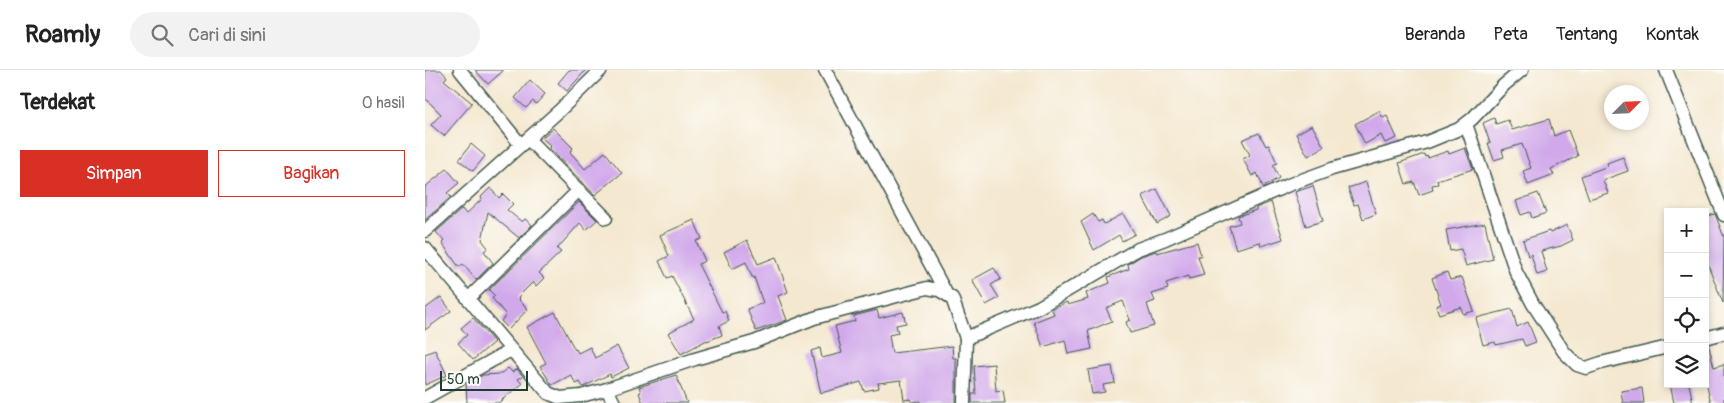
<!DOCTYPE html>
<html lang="id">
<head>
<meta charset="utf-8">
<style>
  body { margin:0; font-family:Pangolin,sans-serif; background:#f2f2f2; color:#222 }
  .controls { position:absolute; right:15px; bottom:15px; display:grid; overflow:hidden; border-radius:0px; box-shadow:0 2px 8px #0003 }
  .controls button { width:45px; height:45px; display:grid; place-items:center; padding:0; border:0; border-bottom:1px solid #e0e0e0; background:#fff; color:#222; font:25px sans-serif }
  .compass { position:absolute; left:1179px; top:15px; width:45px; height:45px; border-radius:50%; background:#fff; box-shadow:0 2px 8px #0003; rotate:66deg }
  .scale { position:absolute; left:15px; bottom:12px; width:88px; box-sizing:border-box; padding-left:5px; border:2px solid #1f3d34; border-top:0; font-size:14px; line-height:18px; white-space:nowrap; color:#1f3d34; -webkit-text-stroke:4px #fdfcf7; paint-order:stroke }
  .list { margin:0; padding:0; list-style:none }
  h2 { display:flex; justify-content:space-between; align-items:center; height:65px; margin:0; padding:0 20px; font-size:21px }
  h2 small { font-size:16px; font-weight:400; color:#767676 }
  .actions { display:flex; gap:10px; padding:15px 20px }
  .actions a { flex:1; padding:11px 0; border:1px solid #d93025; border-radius:0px; text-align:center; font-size:18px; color:#d93025 }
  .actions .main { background:#d93025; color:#fff }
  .icon { flex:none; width:28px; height:28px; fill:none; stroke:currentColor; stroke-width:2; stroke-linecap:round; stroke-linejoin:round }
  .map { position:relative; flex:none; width:1299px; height:333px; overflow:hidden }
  header { display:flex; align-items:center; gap:30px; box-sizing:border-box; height:70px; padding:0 25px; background:#fff; border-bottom:1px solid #e0e0e0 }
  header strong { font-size:24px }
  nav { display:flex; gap:28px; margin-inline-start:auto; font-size:18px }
  .search { width:350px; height:45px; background:#f2f2f2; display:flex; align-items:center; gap:12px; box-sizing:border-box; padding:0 18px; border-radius:28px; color:#767676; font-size:19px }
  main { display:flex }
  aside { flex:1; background:#fff }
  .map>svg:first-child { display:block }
  .building { fill:#d1a9eb }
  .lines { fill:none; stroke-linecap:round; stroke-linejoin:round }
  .minor-casing { stroke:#3f574b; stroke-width:15 }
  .minor { stroke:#fff; stroke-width:12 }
</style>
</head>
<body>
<header>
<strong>Roamly</strong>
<div class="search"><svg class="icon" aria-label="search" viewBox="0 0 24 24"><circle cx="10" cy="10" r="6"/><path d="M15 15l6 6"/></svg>Cari di sini</div>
<nav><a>Beranda</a><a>Peta</a><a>Tentang</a><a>Kontak</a></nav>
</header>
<main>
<aside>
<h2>Terdekat<small>0 hasil</small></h2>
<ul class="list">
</ul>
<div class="actions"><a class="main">Simpan</a><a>Bagikan</a></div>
</aside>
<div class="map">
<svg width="1299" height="333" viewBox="0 0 1299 333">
  <rect width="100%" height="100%" fill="#fdfcf7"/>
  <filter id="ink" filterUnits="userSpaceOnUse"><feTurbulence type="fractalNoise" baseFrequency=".02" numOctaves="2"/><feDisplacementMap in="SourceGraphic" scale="10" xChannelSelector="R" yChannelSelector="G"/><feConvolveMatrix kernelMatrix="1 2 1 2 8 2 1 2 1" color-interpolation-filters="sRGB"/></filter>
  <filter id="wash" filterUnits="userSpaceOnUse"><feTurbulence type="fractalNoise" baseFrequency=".0096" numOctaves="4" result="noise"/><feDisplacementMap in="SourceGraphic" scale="20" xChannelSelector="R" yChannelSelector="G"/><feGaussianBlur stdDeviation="1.12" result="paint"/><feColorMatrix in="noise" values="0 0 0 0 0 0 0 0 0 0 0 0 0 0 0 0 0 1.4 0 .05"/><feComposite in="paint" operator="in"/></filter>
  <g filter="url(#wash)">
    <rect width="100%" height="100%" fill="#f4e8d0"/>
    <g id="blocks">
      <g class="building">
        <polygon points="0,0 16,0 22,7 19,10 47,33 19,66 6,55 16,44 0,28"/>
        <polygon points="50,0 79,0 63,14"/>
        <polygon points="144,0 161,0 142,21 133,13"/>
        <polygon points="105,10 120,24 111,34 108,31 101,38 90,28"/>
        <polygon points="954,41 958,48 962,46 972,68 960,73 956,65 940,74 930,54"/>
        <polygon points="1069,48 1071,54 1083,50 1087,60 1124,49 1129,66 1143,60 1153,86 1126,99 1129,105 1103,115 1098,101 1106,98 1097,74 1077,80 1079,87 1069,90 1063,73 1065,73 1058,53"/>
        <polygon points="887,55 899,77 883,86 871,64"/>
        <polygon points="128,58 148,78 145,82 160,99 180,82 197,103 170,125 124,78 126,76 117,68"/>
        <polygon points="834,63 841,76 844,75 852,93 848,95 854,108 838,117 832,103 827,106 818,89 825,85 817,70"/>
        <polygon points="46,74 60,86 48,101 34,90"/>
        <polygon points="1040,78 1048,99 1012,110 1013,114 1007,115 1008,120 994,125 989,112 981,114 974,93 999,84 1000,87 1003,86 1003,88 1023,81 1024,84"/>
        <polygon points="1198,87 1203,101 1178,110 1183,123 1164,129 1156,106 1183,96 1182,93"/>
        <polygon points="22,99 34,113 22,123 26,127 0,150 0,117"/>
        <polygon points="941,112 951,144 938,149 933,134 929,135 923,118"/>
        <polygon points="888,116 898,151 881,156 870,122"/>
        <polygon points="65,118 74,128 78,124 88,134 82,140 97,152 100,149 107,155 94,168 63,142 57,170 63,178 59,181 68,193 51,210 38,194 34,197 17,173 19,171 11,162 37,139 41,144 57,129 56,127"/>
        <polygon points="732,119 746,146 732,154 717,126"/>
        <polygon points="1113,123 1121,143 1107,148 1105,142 1096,145 1091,131"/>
        <polygon points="154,132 172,150 161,160 155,153 132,179 136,182 114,203 119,208 111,216 108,212 93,227 95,229 94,230 103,239 84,259 76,251 81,245 67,228 70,226 64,220"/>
        <polygon points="846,132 858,169 836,176 835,172 811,179 804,156 815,153 813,146 831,140 831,138"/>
        <polygon points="668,144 673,152 677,150 679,154 698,144 710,164 697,171 694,165 669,180 656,152"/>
        <polygon points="1290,144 1299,167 1298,233 1280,187 1280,147"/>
        <polygon points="269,150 277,169 271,171 280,191 273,194 297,242 300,241 304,251 294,256 297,265 282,271 282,270 256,284 243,263 269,249 247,206 242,208 234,191 244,186 235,165"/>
        <polygon points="1060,153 1068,189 1041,196 1036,179 1025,181 1021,160"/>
        <polygon points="1142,155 1148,170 1136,176 1116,181 1122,202 1112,205 1106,184 1103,186 1098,170 1124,161 1125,163"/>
        <polygon points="322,170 333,194 351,187 363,222 353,226 362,250 331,261 322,239 338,233 329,207 327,207 321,192 307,199 299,182"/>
        <polygon points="772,172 776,186 773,186 779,205 764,209 763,206 741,213 743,219 727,224 730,231 722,234 729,256 705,263 701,252 705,250 698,231 681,238 687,251 663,261 667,279 643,284 640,270 618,277 609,252 629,244 627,239 642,232 643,235 663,229 661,223 685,213 683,207 704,199 703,194 716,186 731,181 732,183"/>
        <polygon points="569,198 576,209 566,215 574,228 561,235 547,210"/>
        <polygon points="1022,202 1025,210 1037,207 1049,241 1038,244 1036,237 1014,244 1011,236 1016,234 1007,208"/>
        <polygon points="16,227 26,241 0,260 0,239"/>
        <polygon points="1087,239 1092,257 1103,252 1111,272 1100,276 1097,269 1071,275 1070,272 1058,275 1051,248"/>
        <polygon points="452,240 454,248 478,242 481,253 471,255 473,263 464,265 467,283 527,276 528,288 531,288 531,333 496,333 496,331 487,332 486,329 479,330 476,310 453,313 454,318 439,321 436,312 396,323 386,281 395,278 397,288 417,283 410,256 430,251 429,246"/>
        <polygon points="130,242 150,280 151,279 153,283 165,277 170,288 192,276 204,298 186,307 185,304 158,317 155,312 151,314 146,305 127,315 115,296 121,293 102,257"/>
        <polygon points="48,248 69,272 48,290 33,273 42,265 36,258"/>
        <polygon points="1284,276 1289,297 1299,294 1299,333 1286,333 1280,307 1280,277"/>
        <polygon points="10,280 22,305 0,315 0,284"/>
        <polygon points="569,294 571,321 578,320 580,333 547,333 547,324 551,324 549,296"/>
        <polygon points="687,296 690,313 678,315 680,322 667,324 663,300"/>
        <polygon points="83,298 87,302 92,299 98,306 93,309 97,314 73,333 42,333 41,314 58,305 75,304"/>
        <polygon points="251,305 262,333 218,333 214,323 216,322 214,317"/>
        <polygon points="1245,314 1264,314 1268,333 1249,333"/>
        <polygon points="1217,318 1219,333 1198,333 1196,321"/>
      </g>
    </g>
  </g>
  <g filter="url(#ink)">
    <use href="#blocks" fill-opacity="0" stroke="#3f574b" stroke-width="1"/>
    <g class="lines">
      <g class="minor-casing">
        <g id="minor">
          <polyline points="35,0 96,75"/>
          <polyline points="400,0 521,223"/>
          <polyline points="1241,0 1299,145"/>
          <polyline points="1041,54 1091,202 1108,234 1139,282 1152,295 1161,298 1176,293 1243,277"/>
          <polyline points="103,69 181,148"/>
          <polyline points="0,161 134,41 176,0"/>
          <polyline points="0,178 123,323 135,328 156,326 182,319 270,289 329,272 389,248 502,218 514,220 527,228 541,268 539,333"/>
          <polyline points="43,229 154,120"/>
          <polyline points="541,268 614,237 713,179 740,169 866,114 907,99 1002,72 1034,59 1047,49 1079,15 1097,0"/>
          <polyline points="1280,268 1299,263"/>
          <polyline points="182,319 189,333"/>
          <polyline points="0,328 86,280"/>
        </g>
      </g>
      <use href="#minor" class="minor"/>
    </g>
  </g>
</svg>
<div class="controls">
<button>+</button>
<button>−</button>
<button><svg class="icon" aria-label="locate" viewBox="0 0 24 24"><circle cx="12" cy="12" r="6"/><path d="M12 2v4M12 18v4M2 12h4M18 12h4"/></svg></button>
<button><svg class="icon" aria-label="layers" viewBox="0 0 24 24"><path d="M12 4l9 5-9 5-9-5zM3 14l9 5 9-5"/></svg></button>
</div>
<svg class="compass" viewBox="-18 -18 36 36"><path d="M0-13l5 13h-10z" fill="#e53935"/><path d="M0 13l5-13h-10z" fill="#767676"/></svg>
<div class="scale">50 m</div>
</div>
</main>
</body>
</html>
